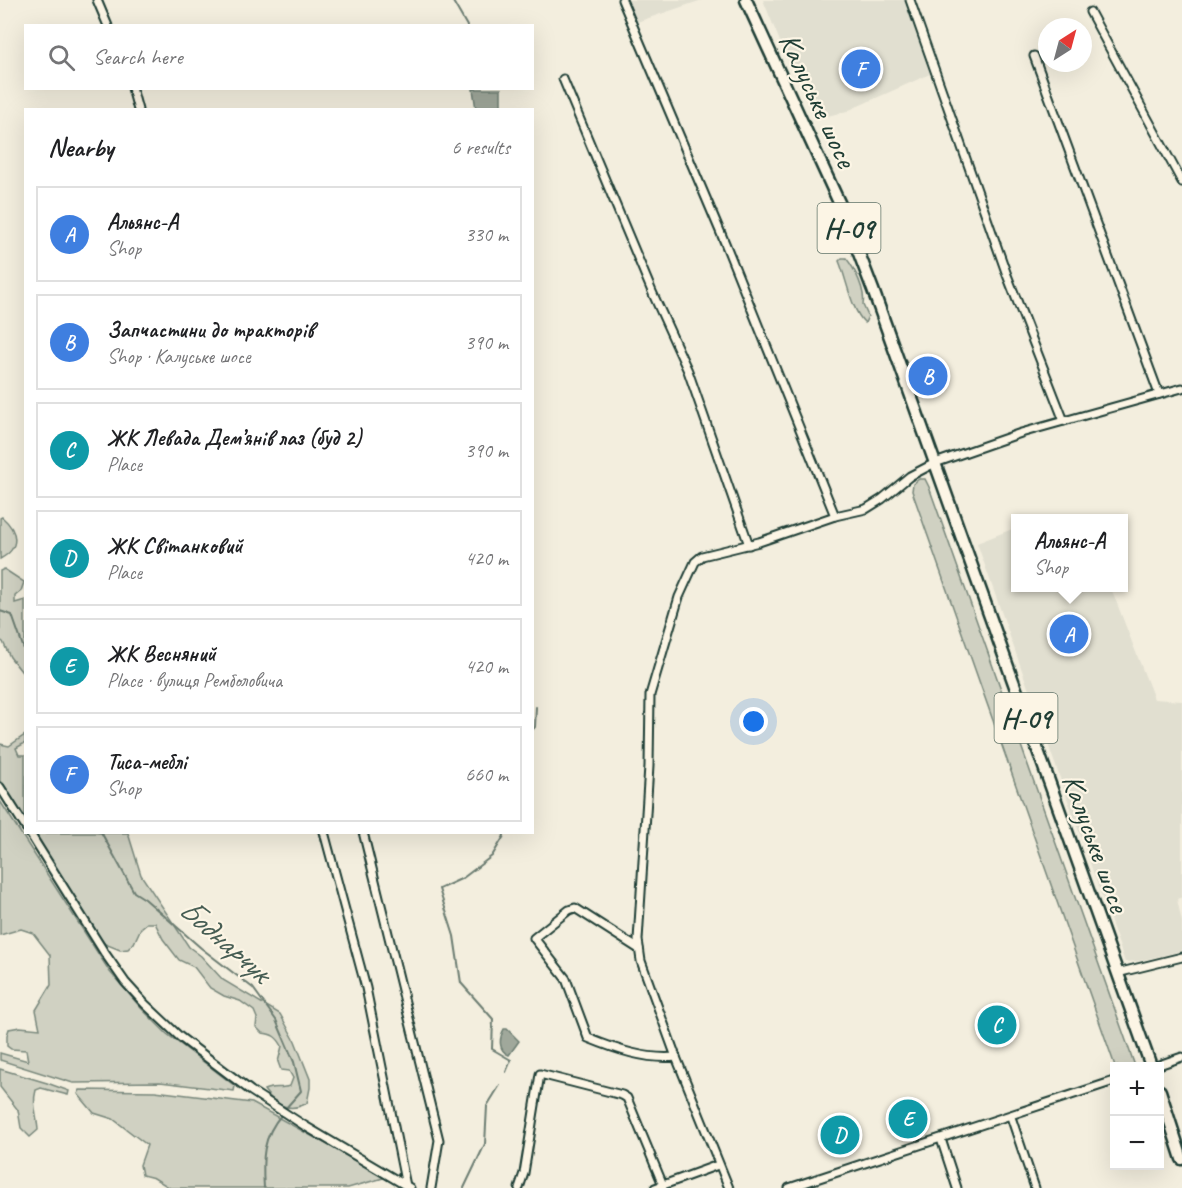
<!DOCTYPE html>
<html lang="en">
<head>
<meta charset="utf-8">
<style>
  body { margin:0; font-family:Caveat,sans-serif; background:#f2f2f2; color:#202124 }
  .controls { position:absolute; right:18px; bottom:18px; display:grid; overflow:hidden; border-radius:0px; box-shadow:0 6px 24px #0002 }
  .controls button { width:54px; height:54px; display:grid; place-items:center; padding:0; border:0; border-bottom:2px solid #e0e0e0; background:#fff; color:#202124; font:30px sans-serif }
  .compass { position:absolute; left:1038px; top:18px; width:54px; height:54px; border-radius:50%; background:#fff; box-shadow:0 6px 24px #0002; rotate:36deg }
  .you { position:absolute; left:754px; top:722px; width:21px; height:21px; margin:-15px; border:4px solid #fff; border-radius:50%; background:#1a73e8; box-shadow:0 0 0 9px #1a73e833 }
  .badge { display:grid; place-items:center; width:39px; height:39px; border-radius:50%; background:#1f6fb2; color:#fff; font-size:20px; font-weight:700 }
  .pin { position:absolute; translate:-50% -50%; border:3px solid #fff; box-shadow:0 2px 6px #0006 }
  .popup { position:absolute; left:1011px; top:514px; width:117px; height:78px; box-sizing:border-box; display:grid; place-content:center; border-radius:0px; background:#fff; filter:drop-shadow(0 2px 4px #0005); font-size:20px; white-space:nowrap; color:#757577 }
  .popup b { font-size:22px; color:#202124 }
  .popup::after { content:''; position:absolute; left:50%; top:100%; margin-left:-12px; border:12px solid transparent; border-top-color:#fff }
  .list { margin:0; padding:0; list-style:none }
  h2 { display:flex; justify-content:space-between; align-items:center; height:78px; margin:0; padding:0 24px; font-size:26px }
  h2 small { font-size:20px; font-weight:400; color:#757577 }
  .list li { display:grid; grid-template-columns:39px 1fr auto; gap:18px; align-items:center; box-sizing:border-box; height:96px; margin:0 12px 12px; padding:0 12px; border:2px solid #e0e0e0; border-radius:0px }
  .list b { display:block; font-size:22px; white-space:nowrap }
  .list p { margin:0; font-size:20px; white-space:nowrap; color:#757577 }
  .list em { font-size:20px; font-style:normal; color:#757577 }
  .icon { flex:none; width:33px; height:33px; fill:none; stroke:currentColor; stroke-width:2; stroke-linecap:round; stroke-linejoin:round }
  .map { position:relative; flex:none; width:1182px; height:1188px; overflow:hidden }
  .search { position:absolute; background:#fff; box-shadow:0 6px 24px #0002; left:24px; top:24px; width:510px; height:66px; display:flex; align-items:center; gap:15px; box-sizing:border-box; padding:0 21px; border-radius:0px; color:#757577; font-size:22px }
  .panel { position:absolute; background:#fff; box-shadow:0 6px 24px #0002; left:24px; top:108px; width:510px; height:726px; border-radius:0px }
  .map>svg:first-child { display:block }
  .built { fill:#e1dfd0 }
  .green { fill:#d0d1c2; stroke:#78877b; stroke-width:1.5 }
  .water { fill:#a0a89b; stroke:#6c7d72; stroke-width:1.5 }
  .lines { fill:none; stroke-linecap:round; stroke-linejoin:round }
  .stream { stroke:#6c7d72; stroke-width:2 }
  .street-casing { stroke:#1f3d34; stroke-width:11 }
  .primary-casing { stroke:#1f3d34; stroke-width:15 }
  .street { stroke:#fcf5e5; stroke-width:7 }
  .primary { stroke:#fcf5e5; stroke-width:10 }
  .labels { text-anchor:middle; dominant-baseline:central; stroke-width:4.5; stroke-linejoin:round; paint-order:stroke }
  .shield { fill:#fcf5e5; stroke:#617469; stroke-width:1.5 }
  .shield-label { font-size:28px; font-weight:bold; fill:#1f3d34 }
  .street-label { font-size:30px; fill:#1f3d34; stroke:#fcf5e5 }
  .water-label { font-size:32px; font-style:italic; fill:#465d53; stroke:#fcf5e5 }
</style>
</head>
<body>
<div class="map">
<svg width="1182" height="1188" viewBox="0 0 1182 1188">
  <rect width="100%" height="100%" fill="#f3eede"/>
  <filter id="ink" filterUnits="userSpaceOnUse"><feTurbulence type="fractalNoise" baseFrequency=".0167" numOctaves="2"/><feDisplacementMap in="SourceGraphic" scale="12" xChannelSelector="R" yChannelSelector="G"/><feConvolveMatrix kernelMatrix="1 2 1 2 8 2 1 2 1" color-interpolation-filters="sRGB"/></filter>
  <g filter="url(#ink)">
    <g class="built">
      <polygon points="624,0 702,0 634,23"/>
      <polygon points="763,0 905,0 930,74 847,111 816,119 802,87 801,79 785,54"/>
      <polygon points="1015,528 1015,588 1111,588 1154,699 1182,701 1182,897 1177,899 1182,922 1182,951 1139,961 1125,962 977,543"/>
    </g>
    <g class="green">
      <path d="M842 258H846C855 269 866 291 863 305L868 316 865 323C851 310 847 280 839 261Z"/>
      <polygon points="919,479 925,479 929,487 1135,1066 1115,1066 912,491 913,484"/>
      <path d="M2 517C18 531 21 548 0 559V518Z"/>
      <polygon points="4,569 24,582 21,591 15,596 15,603 25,600 25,676 10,657 3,642 0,640 0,571"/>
      <polygon points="25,735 25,743 16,748 19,755 25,755 25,825 0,786 0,744 9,746"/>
      <polygon points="0,801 110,972 141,1008 167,1034 235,1086 234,1091 160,1082 73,1083 0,1060 0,1053 28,1061 26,1050 11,1049 7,1046 7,1035 9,1029 20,1027 40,1029 36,1010 51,985 50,955 33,933 21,929 0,935"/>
      <path d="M30 833H128L141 875 189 947 201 956 223 980 280 1014 295 1041 310 1079V1088L307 1103C289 1113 275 1105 264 1090 273 1086 281 1089 290 1086L293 1078 289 1071 281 1070 278 1062 282 1046C277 1037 273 1034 262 1033L256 1027 257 1018 254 1011 240 1001 224 996 210 988 194 967 179 960 163 939 155 923H147L141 928 134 943 128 949 120 950 105 944 88 923Z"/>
      <path d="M0 1069 47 1083 69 1091 68 1095 41 1088 36 1090C32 1104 37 1116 38 1130L30 1137 21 1128 18 1110 0 1087Z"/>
      <polygon points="80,1090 155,1091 252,1103 384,1176 383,1178 348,1188 170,1188 154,1178 142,1175 140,1165 147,1145 113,1119 94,1113 78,1094"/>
    </g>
    <g class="water">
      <polygon points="473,89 501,89 501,109 476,109"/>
      <path d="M504 1029H507L519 1041 509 1055C498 1051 499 1038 504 1029Z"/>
    </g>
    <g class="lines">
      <g class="stream">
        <polyline points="452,0 467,26"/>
        <polyline points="532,578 532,591"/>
        <polyline points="0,611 12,615 26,655"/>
        <polyline points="532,730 535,727 536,707"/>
        <polyline points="101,832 134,892 145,899 201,948 253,988 276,1020 294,1062 301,1091 285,1109"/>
        <polyline points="503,832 504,836 492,856 463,878 439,889 454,936 461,983 493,1019 492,1049 511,1060 506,1072"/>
        <path d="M264 1188C262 1159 262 1137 282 1114"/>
        <polyline points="464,1188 485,1144 487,1106 500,1085"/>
      </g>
      <g class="street-casing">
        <g id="street">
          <polyline points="97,0 108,26"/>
          <polyline points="622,0 725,243 835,516"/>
          <polyline points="910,0 1007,275 1064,421"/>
          <polyline points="1090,12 1182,182"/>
          <polyline points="1034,56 1159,394"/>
          <polyline points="563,79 653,294 688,371 749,545"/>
          <polyline points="132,88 138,110"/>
          <polyline points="0,787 26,828"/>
          <polyline points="29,832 104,952 125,982 145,1004 180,1037 251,1091 305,1126 410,1188"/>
          <polyline points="324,832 366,988 406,1186"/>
          <polyline points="363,832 439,1140 431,1188"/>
          <path d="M639 949 575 908 569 910 534 938 566 979 588 1038C615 1049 646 1060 676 1057"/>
          <polyline points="1117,973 1182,957"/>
          <polyline points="1156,1066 1182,1057"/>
          <polyline points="1011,1117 1035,1188"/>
          <polyline points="941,1139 957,1188"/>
          <polyline points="519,1188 524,1173 540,1074 622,1095 627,1098 663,1185"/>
          <polyline points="655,1188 718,1165"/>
          <polyline points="729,1188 676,1057 641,961 638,940 649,766 650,695 679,597 695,562 702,556 759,542 835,516 866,509 882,499 910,476 935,463 1021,433 1182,388"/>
          <polyline points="789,1188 1114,1081"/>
        </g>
      </g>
      <g class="primary-casing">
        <g id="primary">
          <polyline points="746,0 842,209 873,290 1151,1066"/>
          <polyline points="1160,1091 1182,1159"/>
        </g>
      </g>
      <use href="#street" class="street"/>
      <use href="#primary" class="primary"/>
    </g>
  </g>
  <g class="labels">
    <g class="shield">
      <rect x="817.5" y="203" width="63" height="50" rx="4.5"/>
      <rect x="994.5" y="693" width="63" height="50" rx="4.5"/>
    </g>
    <g class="shield-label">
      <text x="849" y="228">Н-09</text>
      <text x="1026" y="718">Н-09</text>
    </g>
    <g class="street-label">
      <text transform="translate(818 100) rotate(65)">Калуське шосе</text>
      <text transform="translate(1096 843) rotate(70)">Калуське шосе</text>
    </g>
    <g class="water-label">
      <text transform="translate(225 940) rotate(41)">Боднарчук</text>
    </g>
  </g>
</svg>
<div class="controls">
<button>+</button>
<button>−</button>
</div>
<svg class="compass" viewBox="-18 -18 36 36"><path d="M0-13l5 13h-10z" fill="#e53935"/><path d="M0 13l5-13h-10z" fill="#757577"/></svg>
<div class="you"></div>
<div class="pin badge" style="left:1069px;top:634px;background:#3f7fe0">A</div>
<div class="popup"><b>Альянс-А</b>Shop</div>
<div class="pin badge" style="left:928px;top:376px;background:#3f7fe0">B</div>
<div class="pin badge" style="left:997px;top:1025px;background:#0f9aa8">C</div>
<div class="pin badge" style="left:840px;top:1135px;background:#0f9aa8">D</div>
<div class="pin badge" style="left:908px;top:1119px;background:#0f9aa8">E</div>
<div class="pin badge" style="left:861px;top:69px;background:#3f7fe0">F</div>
<div class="search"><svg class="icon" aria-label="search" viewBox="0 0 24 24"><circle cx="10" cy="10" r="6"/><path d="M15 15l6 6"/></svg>Search here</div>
<section class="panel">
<h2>Nearby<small>6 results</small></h2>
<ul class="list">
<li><span class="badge" style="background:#3f7fe0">A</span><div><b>Альянс-А</b><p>Shop</p></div><em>330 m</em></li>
<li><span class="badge" style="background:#3f7fe0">B</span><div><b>Запчастини до тракторів</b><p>Shop · Калуське шосе</p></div><em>390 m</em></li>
<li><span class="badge" style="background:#0f9aa8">C</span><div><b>ЖК Левада Дем’янів лаз (буд 2)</b><p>Place</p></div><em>390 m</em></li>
<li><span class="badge" style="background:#0f9aa8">D</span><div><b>ЖК Світанковий</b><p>Place</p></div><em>420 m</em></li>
<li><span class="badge" style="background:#0f9aa8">E</span><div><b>ЖК Весняний</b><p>Place · вулиця Ремболовича</p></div><em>420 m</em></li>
<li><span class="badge" style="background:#3f7fe0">F</span><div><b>Тиса-меблі</b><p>Shop</p></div><em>660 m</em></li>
</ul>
</section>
</div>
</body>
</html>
